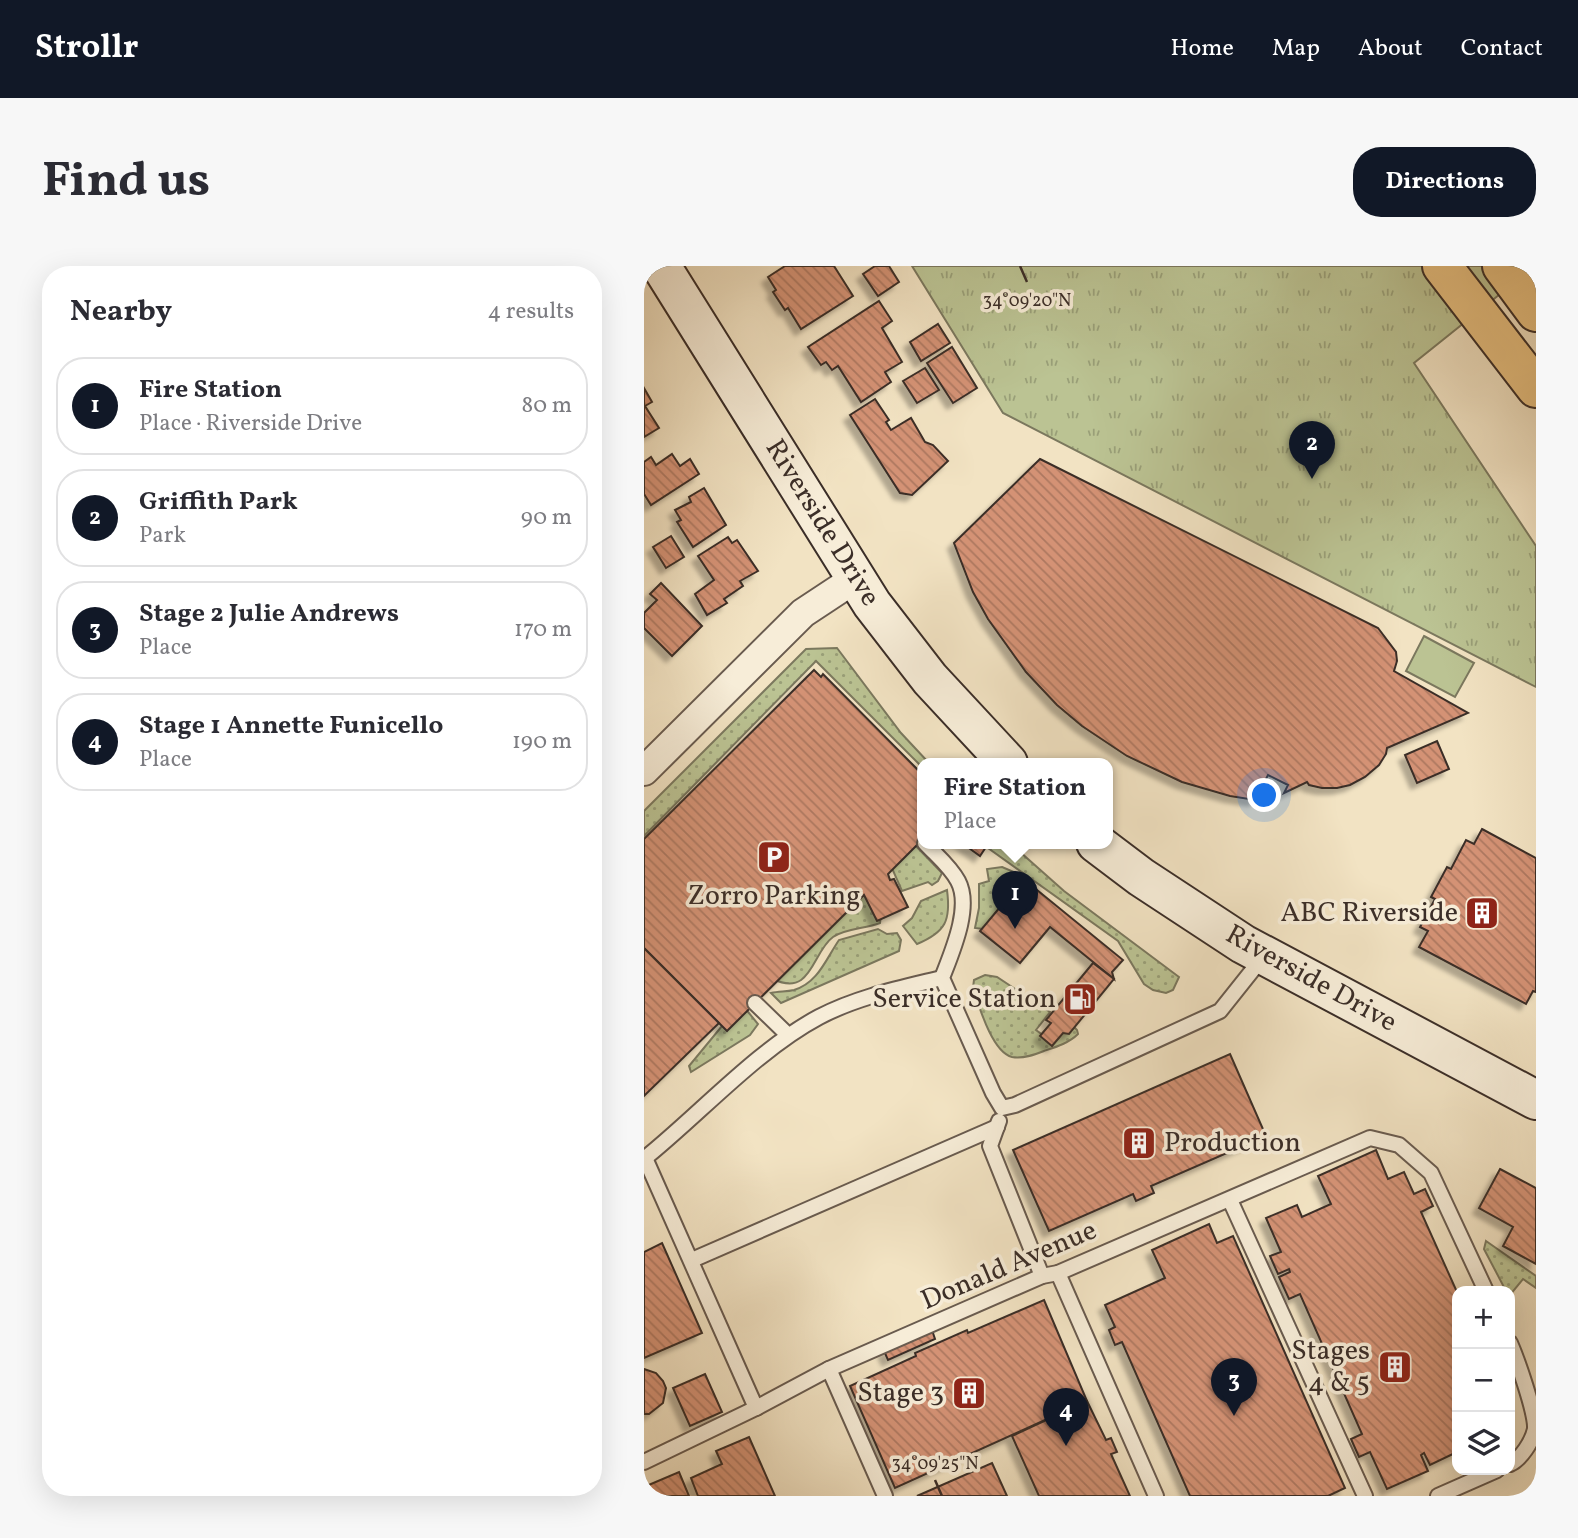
<!DOCTYPE html>
<html lang="en">
<head>
<meta charset="utf-8">
<style>
  body { margin:0; font-family:Vollkorn,serif; background:#f7f7f7; color:#2b2b33 }
  .controls { position:absolute; right:21px; bottom:21px; display:grid; overflow:hidden; border-radius:14px; box-shadow:0 7px 28px #0002 }
  .controls button { width:63px; height:63px; display:grid; place-items:center; padding:0; border:0; border-bottom:2px solid #e1e1e2; background:#fff; color:#2b2b33; font:35px sans-serif }
  .you { position:absolute; left:621px; top:530px; width:24px; height:24px; margin:-18px; border:5px solid #fff; border-radius:50%; background:#1a73e8; box-shadow:0 0 0 10px #1a73e833 }
  .badge { display:grid; place-items:center; width:46px; height:46px; border-radius:50%; background:#111827; color:#fff; font-size:23px; font-weight:700 }
  .pin { position:absolute; translate:-50% -58px; filter:drop-shadow(0 2px 4px #0008) }
  .pin::after { content:''; position:absolute; top:37px; width:24px; height:21px; background:inherit; clip-path:polygon(0 0,100% 0,50% 100%) }
  .popup { position:absolute; left:273px; top:492px; width:196px; height:91px; box-sizing:border-box; display:grid; place-content:center; border-radius:14px; background:#fff; filter:drop-shadow(0 2px 5px #0005); font-size:23px; white-space:nowrap; color:#7c7c81 }
  .popup b { font-size:26px; color:#2b2b33 }
  .popup::after { content:''; position:absolute; left:50%; top:100%; margin-left:-14px; border:14px solid transparent; border-top-color:#fff }
  .list { margin:0; padding:0; list-style:none }
  h2 { display:flex; justify-content:space-between; align-items:center; height:91px; margin:0; padding:0 28px; font-size:30px }
  h2 small { font-size:23px; font-weight:400; color:#7c7c81 }
  .list li { display:grid; grid-template-columns:46px 1fr auto; gap:21px; align-items:center; box-sizing:border-box; height:98px; margin:0 14px 14px; padding:0 14px; border:2px solid #e1e1e2; border-radius:28px }
  .list b { display:block; font-size:26px; white-space:nowrap }
  .list p { margin:0; font-size:23px; white-space:nowrap; color:#7c7c81 }
  .list em { font-size:23px; font-style:normal; color:#7c7c81 }
  .icon { flex:none; width:38px; height:38px; fill:none; stroke:currentColor; stroke-width:2; stroke-linecap:round; stroke-linejoin:round }
  .map { position:relative; flex:none; width:892px; height:1230px; overflow:hidden; border-radius:28px }
  header { display:flex; align-items:center; gap:42px; box-sizing:border-box; height:98px; padding:0 35px; background:#111827; color:#fff }
  header strong { font-size:33px }
  nav { display:flex; gap:38px; margin-inline-start:auto; font-size:24px }
  .intro { display:flex; align-items:center; justify-content:space-between; box-sizing:border-box; height:168px; padding:0 42px }
  h1 { margin:0; font-size:49px }
  .button { padding:18px 32px; border-radius:28px; background:#111827; color:#fff; font-size:24px; font-weight:700 }
  main { display:flex; gap:42px; padding:0 42px }
  aside { flex:1; background:#fff; border-radius:28px; box-shadow:0 7px 28px #0002 }
  .map>svg:first-child { display:block }
  .grass { fill:url(#grass-dots); stroke:#7b785e; stroke-width:2 }
  .park { fill:url(#park-tufts); stroke:#7b785e; stroke-width:2 }
  .pitch { fill:#bbc393; stroke:#7b785e; stroke-width:2 }
  .building { fill:url(#building-back-hatch); stroke:#3b2e28; stroke-width:2; filter:url(#shadow) }
  .lines { fill:none; stroke-linecap:round; stroke-linejoin:round }
  .service-casing { stroke:#695b4f; stroke-width:18 }
  .minor-casing { stroke:#695b4f; stroke-width:32 }
  .secondary-casing { stroke:#3b2e28; stroke-width:42 }
  .motorway-casing { stroke:#3b2e28; stroke-width:42 }
  .service { stroke:#f7edd8; stroke-width:14 }
  .minor { stroke:#f7edd8; stroke-width:28 }
  .secondary { stroke:#f7edd8; stroke-width:38 }
  .motorway { stroke:#e9c282; stroke-width:38 }
  .ticks { fill:none; stroke:#3b2e28; stroke-width:2.5 }
  .labels { text-anchor:middle; dominant-baseline:central; stroke-width:7; stroke-linejoin:round; paint-order:stroke }
  .street-label { font-size:28px; fill:#3b2e28; stroke:#f7edd8 }
  .poi-label { font-size:28px; fill:#3b2e28; stroke:#f7edd8; text-anchor:end }
  .ticks-label { font-size:18px; text-anchor:middle; fill:#3b2e28; stroke:#f7edd8; stroke-width:7; stroke-linejoin:round; paint-order:stroke }
</style>
</head>
<body>
<header>
<strong>Strollr</strong>
<nav><a>Home</a><a>Map</a><a>About</a><a>Contact</a></nav>
</header>
<div class="intro"><h1>Find us</h1><a class="button">Directions</a></div>
<main>
<aside>
<h2>Nearby<small>4 results</small></h2>
<ul class="list">
<li><span class="badge">1</span><div><b>Fire Station</b><p>Place · Riverside Drive</p></div><em>80 m</em></li>
<li><span class="badge">2</span><div><b>Griffith Park</b><p>Park</p></div><em>90 m</em></li>
<li><span class="badge">3</span><div><b>Stage 2 Julie Andrews</b><p>Place</p></div><em>170 m</em></li>
<li><span class="badge">4</span><div><b>Stage 1 Annette Funicello</b><p>Place</p></div><em>190 m</em></li>
</ul>
</aside>
<div class="map">
<svg width="892" height="1230" viewBox="0 0 892 1230">
  <defs>
    <pattern id="grass-dots" width="8" height="8" patternUnits="userSpaceOnUse" patternTransform="scale(1.75)"><rect width="8" height="8" fill="#bbc393"/><path d="M2 2h.1M6 6h.1" fill="none" stroke="#999f78" stroke-width="1.8" stroke-linecap="round"/></pattern>
    <pattern id="park-tufts" width="24" height="20" patternUnits="userSpaceOnUse" patternTransform="scale(1.75)"><rect width="24" height="20" fill="#bbc393"/><path d="M3 7l-1-3M5 7V3M7 7l1-3M15 17l-1-3M17 17v-4M19 17l1-3" fill="none" stroke="#999f78"/></pattern>
    <pattern id="building-back-hatch" width="6" height="6" patternUnits="userSpaceOnUse" patternTransform="scale(1.75)"><rect width="6" height="6" fill="#d49275"/><path d="M-1 5l2 2M0 0l6 6M5-1l2 2" fill="none" stroke="#ad7860"/></pattern>
    <filter id="shadow"><feDropShadow dx="-6" dy="6" stdDeviation="2" flood-color="#0004"/></filter>
  </defs>
  <rect width="100%" height="100%" fill="#f2e3c3"/>
  <filter id="stains"><feTurbulence type="fractalNoise" baseFrequency=".00286" numOctaves="4"/><feColorMatrix values="0 0 0 0 .2 0 0 0 0 .09 0 0 0 0 .02 0 0 0 .5 -.17"/></filter>
  <radialGradient id="worn" r=".72"><stop offset=".6" stop-color="#630" stop-opacity="0"/><stop offset="1" stop-color="#630" stop-opacity=".3"/></radialGradient>
  <g class="grass">
    <polygon points="193,382 257,467 285,497 278,497 278,501 172,395 0,570 0,545 162,383"/>
    <polygon points="268,576 298,607 294,615 288,619 284,616 258,625 247,600"/>
    <polygon points="337,577 366,577 420,625 535,711 529,724 522,727 509,724 500,718 474,675"/>
    <polygon points="358,601 377,609 378,613 339,663 331,662 335,642 335,618 345,615 343,603"/>
    <path d="M225 623 237 649 236 657C221 663 202 662 189 671 168 686 168 732 129 713Z"/>
    <path d="M303 624C307 654 302 666 273 678L259 660 268 652 277 635Z"/>
    <path d="M234 663 243 668 253 667 257 674 255 685 137 737 127 727C135 725 142 726 150 724 174 717 182 693 195 674Z"/>
    <path d="M341 709 353 711 406 746 392 764 407 775 428 759 433 764 434 768C425 777 412 781 400 785 390 789 379 793 368 791 348 786 335 740 329 722L330 714Z"/>
    <polygon points="100,741 114,758 106,769 47,806 45,800 78,760"/>
    <polygon points="842,975 892,1010 892,1022 879,1013 866,1029 866,1025 862,1025 840,983"/>
  </g>
  <polygon class="park" points="268,0 891,0 770,97 892,280 892,421 359,147"/>
  <polygon class="pitch" points="780,370 830,397 811,431 762,405"/>
  <g class="building">
    <polygon points="141,0 190,0 209,30 157,63 144,42 141,44 129,26 132,24 124,11"/>
    <polygon points="231,0 245,0 255,16 234,30 219,8"/>
    <polygon points="235,35 248,55 238,62 258,96 241,106 247,116 217,136 194,100 188,104 182,96 177,99 164,81"/>
    <polygon points="294,58 306,77 277,95 266,76"/>
    <polygon points="308,81 333,122 309,137 283,97"/>
    <polygon points="281,102 295,124 273,137 259,115"/>
    <polygon points="0,122 8,136 1,140 15,162 0,171"/>
    <polygon points="231,133 245,154 242,156 247,164 267,152 281,176 289,179 304,195 268,229 256,227 206,149"/>
    <polygon points="28,188 36,200 46,193 55,208 7,239 0,228 0,196 7,191 12,199"/>
    <polygon points="396,193 734,362 752,386 753,395 750,405 824,447 743,482 742,488 735,499 721,511 706,519 693,522 678,522 665,519 663,516 640,527 644,519 624,509 611,534 586,530 538,516 483,490 438,460 413,439 382,406 344,353 329,326 310,277"/>
    <polygon points="60,222 82,259 49,281 33,256 37,254 31,244 47,236 45,231"/>
    <polygon points="27,270 40,291 22,302 9,281"/>
    <polygon points="84,271 88,277 93,274 114,305 96,315 99,320 80,333 83,337 63,349 51,328 70,314 54,290"/>
    <polygon points="17,317 58,360 28,390 0,362 0,347 13,334 6,328"/>
    <polygon points="170,404 177,411 179,408 278,508 278,574 244,608 246,614 250,613 264,641 233,655 220,629 83,765 0,682 0,573"/>
    <polygon points="793,475 805,503 773,517 761,489"/>
    <polygon points="838,563 892,592 892,726 889,725 882,738 775,681 784,665 776,661 791,633 787,631 803,601 807,603 822,574 830,578"/>
    <polygon points="318,577 337,577 342,581 336,590"/>
    <polygon points="382,615 479,694 468,706 470,713 406,661 376,697 336,665 367,628 370,631"/>
    <polygon points="0,682 75,757 0,830"/>
    <polygon points="449,697 470,713 425,768 419,767 408,780 396,770 407,757 402,754"/>
    <polygon points="586,788 622,870 507,920 510,927 492,935 489,928 405,965 369,884"/>
    <polygon points="732,884 744,913 760,906 770,928 781,923 789,940 777,946 813,1026 813,1186 786,1199 780,1187 777,1189 784,1205 743,1223 726,1186 715,1191 707,1173 718,1168 656,1028 645,1033 635,1011 646,1006 645,1003 634,1008 626,990 637,986 622,952 653,939 658,951 687,938 674,910"/>
    <polygon points="856,903 892,922 892,998 859,980 869,961 835,942"/>
    <polygon points="565,958 573,977 589,970 701,1222 684,1230 546,1230 478,1076 471,1079 465,1064 471,1061 461,1039 521,1012 508,984"/>
    <polygon points="18,977 58,1067 0,1092 0,986"/>
    <polygon points="400,1034 443,1135 251,1222 206,1120 272,1090 271,1087 323,1064 324,1067"/>
    <polygon points="288,1064 291,1073 244,1094 240,1085"/>
    <polygon points="0,1103 12,1107 19,1115 22,1122 19,1137 5,1148 0,1148"/>
    <polygon points="61,1108 78,1146 46,1160 29,1122"/>
    <polygon points="443,1135 462,1174 467,1172 473,1186 467,1188 486,1230 395,1230 368,1170"/>
    <polygon points="105,1171 131,1230 54,1230 47,1212 78,1198 72,1185"/>
    <polygon points="348,1197 363,1230 273,1230"/>
    <polygon points="35,1206 45,1230 0,1230 0,1221"/>
  </g>
  <g class="lines">
    <g class="service-casing">
      <g id="service">
        <path d="M281 577C292 589 306 600 314 615 328 641 308 686 298 712L349 827 358 842 371 839 576 745 619 691"/>
        <polyline points="111,737 144,769"/>
        <polyline points="355,855 346,880 398,1010"/>
        <polyline points="1,892 112,1142"/>
        <path d="M0 893C56 848 113 784 175 751 213 731 257 722 298 712"/>
        <polyline points="586,934 721,1230"/>
        <polyline points="48,994 353,861"/>
        <polyline points="414,1007 512,1230"/>
        <path d="M866 1077C873 1093 892 1147 891 1163 888 1176 877 1193 866 1198"/>
        <polyline points="185,1103 241,1230"/>
        <polyline points="0,1196 112,1142 185,1103 398,1010 414,1007 726,872 755,879 787,907 842,1025"/>
        <polyline points="794,1230 853,1204"/>
      </g>
    </g>
    <g class="minor-casing">
      <polyline id="minor" points="0,505 159,347 212,312"/>
    </g>
    <g class="secondary-casing">
      <g id="secondary">
        <polyline points="17,0 228,338 286,413 364,497"/>
        <polyline points="452,577 497,611 599,678 892,834"/>
      </g>
    </g>
    <g class="motorway-casing">
      <g id="motorway">
        <polyline points="798,0 892,122"/>
        <polyline points="858,0 892,46"/>
      </g>
    </g>
    <use href="#service" class="service"/>
    <use href="#minor" class="minor"/>
    <use href="#secondary" class="secondary"/>
    <use href="#motorway" class="motorway"/>
  </g>
  <path class="ticks" d="M376 0 383 16M291 1214 298 1230"/>
  <defs>
    <g id="parking-square" transform="scale(1.75)"><rect x="-9" y="-9" width="18" height="18" rx="4" fill="#8f2418" stroke="#f7edd8"/><path d="M-3.5-5.5H1a3.5 3.5 0 0 1 0 7H-1V5.5H-3.5ZM-1-3.4V-.6H.8a1.4 1.4 0 0 0 0-2.8Z" fill="#fff"/></g>
    <g id="building-square" transform="scale(1.75)"><rect x="-9" y="-9" width="18" height="18" rx="4" fill="#8f2418" stroke="#f7edd8"/><path d="M-4-6H4V6H1V3H-1V6H-4ZM-2.5-4.3h1.7v1.8h-1.7ZM.8-4.3h1.7v1.8H.8ZM-2.5-1h1.7V.8h-1.7ZM.8-1h1.7V.8H.8Z" fill="#fff"/></g>
    <g id="fuel-square" transform="scale(1.75)"><rect x="-9" y="-9" width="18" height="18" rx="4" fill="#8f2418" stroke="#f7edd8"/><path d="M-5.5-6h7V0h2V4h1.3V-2.5L3-4.5l.8-.8L6-3V5H2.5V1h-1V6h-7ZM-4.2-4.7v3.2H.2V-4.7Z" fill="#fff"/></g>
  </defs>
  <g fill-rule="evenodd">
    <use href="#parking-square" x="130" y="591"/>
    <use href="#building-square" x="838" y="647"/>
    <use href="#fuel-square" x="436" y="733"/>
    <use href="#building-square" x="495" y="877"/>
    <use href="#building-square" x="751" y="1101"/>
    <use href="#building-square" x="325" y="1127"/>
  </g>
  <g class="labels">
    <g class="street-label">
      <text transform="translate(178 257) rotate(58)">Riverside Drive</text>
      <text transform="translate(667 713) rotate(29)">Riverside Drive</text>
      <text transform="translate(365 1000) rotate(-23)">Donald Avenue</text>
    </g>
    <g class="poi-label">
      <text x="130" y="630" text-anchor="middle">Zorro Parking</text>
      <text x="814" y="647">ABC Riverside</text>
      <text x="412" y="733">Service Station</text>
      <text x="520" y="877" text-anchor="start">Production</text>
      <text x="726" y="1085">Stages<tspan x="726" dy="32">4 &amp; 5</tspan></text>
      <text x="300" y="1127">Stage 3</text>
    </g>
  </g>
  <g class="ticks-label">
    <text x="383" y="40">34°09'20"N</text>
    <text x="291" y="1203">34°09'25"N</text>
  </g>
  <rect width="100%" height="100%" filter="url(#stains)"/>
  <rect width="100%" height="100%" fill="url(#worn)"/>
</svg>
<div class="controls">
<button>+</button>
<button>−</button>
<button><svg class="icon" aria-label="layers" viewBox="0 0 24 24"><path d="M12 4l9 5-9 5-9-5zM3 14l9 5 9-5"/></svg></button>
</div>
<div class="you"></div>
<div class="pin badge" style="left:371px;top:663px">1</div>
<div class="popup"><b>Fire Station</b>Place</div>
<div class="pin badge" style="left:668px;top:213px">2</div>
<div class="pin badge" style="left:590px;top:1150px">3</div>
<div class="pin badge" style="left:422px;top:1180px">4</div>
</div>
</main>
</body>
</html>
